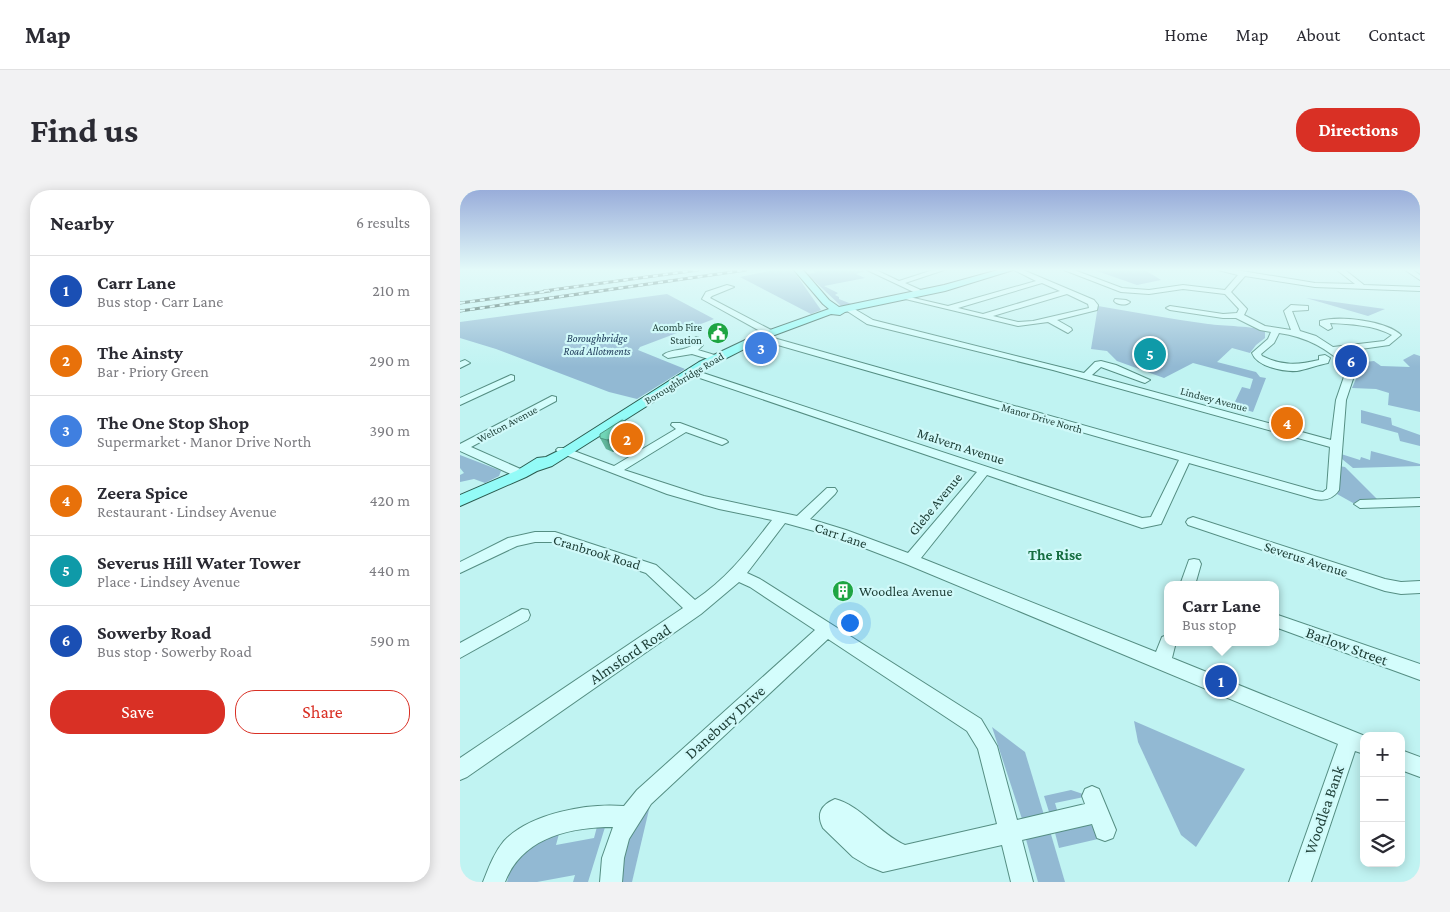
<!DOCTYPE html>
<html lang="en">
<head>
<meta charset="utf-8">
<style>
  body { margin:0; font-family:"Crimson Pro",serif; background:#f2f2f3; color:#2b2b33 }
  .controls { position:absolute; right:15px; bottom:15px; display:grid; overflow:hidden; border-radius:10px; box-shadow:0 2px 12px #0003 }
  .controls button { width:45px; height:45px; display:grid; place-items:center; padding:0; border:0; border-bottom:1px solid #e1e1e2; background:#fff; color:#2b2b33; font:25px sans-serif }
  .you { position:absolute; left:389px; top:432px; width:18px; height:18px; margin:-12px; border:4px solid #fff; border-radius:50%; background:#1a73e8; box-shadow:0 0 0 8px #1a73e833 }
  .badge { display:grid; place-items:center; width:32px; height:32px; border-radius:50%; background:#d93025; color:#fff; font-size:16px; font-weight:700 }
  .pin { position:absolute; translate:-50% -50%; border:2px solid #fff; box-shadow:0 1px 5px #0006 }
  .popup { position:absolute; left:704px; top:391px; width:115px; height:65px; box-sizing:border-box; display:grid; place-content:center; border-radius:10px; background:#fff; filter:drop-shadow(0 1px 4px #0005); font-size:16px; white-space:nowrap; color:#7c7c81 }
  .popup b { font-size:19px; color:#2b2b33 }
  .popup::after { content:''; position:absolute; left:50%; top:100%; margin-left:-10px; border:10px solid transparent; border-top-color:#fff }
  .list { margin:0; padding:0; list-style:none }
  h2 { display:flex; justify-content:space-between; align-items:center; height:65px; margin:0; padding:0 20px; font-size:21px }
  h2 small { font-size:16px; font-weight:400; color:#7c7c81 }
  .list li { display:grid; grid-template-columns:32px 1fr auto; gap:15px; align-items:center; box-sizing:border-box; height:70px; padding:0 20px; border-top:1px solid #e1e1e2 }
  .list b { display:block; font-size:19px; white-space:nowrap }
  .list p { margin:0; font-size:16px; white-space:nowrap; color:#7c7c81 }
  .list em { font-size:16px; font-style:normal; color:#7c7c81 }
  .actions { display:flex; gap:10px; padding:15px 20px }
  .actions a { flex:1; padding:11px 0; border:1px solid #d93025; border-radius:20px; text-align:center; font-size:18px; color:#d93025 }
  .actions .main { background:#d93025; color:#fff }
  .icon { flex:none; width:28px; height:28px; fill:none; stroke:currentColor; stroke-width:2; stroke-linecap:round; stroke-linejoin:round }
  .map { position:relative; flex:none; width:960px; height:692px; overflow:hidden; border-radius:20px }
  header { display:flex; align-items:center; gap:30px; box-sizing:border-box; height:70px; padding:0 25px; background:#fff; border-bottom:1px solid #e1e1e2 }
  header strong { font-size:24px }
  nav { display:flex; gap:28px; margin-inline-start:auto; font-size:18px }
  .intro { display:flex; align-items:center; justify-content:space-between; box-sizing:border-box; height:120px; padding:0 30px }
  h1 { margin:0; font-size:35px }
  .button { padding:12px 22px; border-radius:20px; background:#d93025; color:#fff; font-size:18px; font-weight:700 }
  main { display:flex; gap:30px; padding:0 30px }
  aside { flex:1; background:#fff; border-radius:20px; box-shadow:0 2px 12px #0003 }
  .map>svg:first-child { display:block }
  .green { fill:#92b9d3 }
  .lines { fill:none; stroke-linecap:round; stroke-linejoin:round }
  .minor-casing { stroke:#558e83; stroke-width:2 }
  .major-casing { stroke:#2a5b4f; stroke-width:2 }
  .minor { fill:#d4fdfc; fill-rule:evenodd }
  .major { fill:#93fbf7; fill-rule:evenodd }
  .rail-casing { stroke:#1b3c34; stroke-width:3 }
  .rail { stroke:#d0f9f9; stroke-width:2; stroke-dasharray:5; stroke-linecap:butt }
  .wall { fill:#61b89d }
  .shaded-wall { fill:#4f9680 }
  .building { fill:#71d6b7; stroke:#4f9680 }
  .labels { text-anchor:middle; dominant-baseline:central; stroke-width:4.5; stroke-linejoin:round; paint-order:stroke }
  .far-poi-label { font-size:11px; fill:#1b3c34; stroke:#d0f9f9; text-anchor:end }
  .far-park-label { font-size:11px; font-style:italic; fill:#203c5b; stroke:#d0f9f9 }
  .far-street-label { font-size:11px; fill:#1b3c34; stroke:#d0f9f9 }
  .street-label { font-size:14px; fill:#1b3c34; stroke:#d0f9f9 }
  .poi-label { font-size:14px; fill:#1b3c34; stroke:#d0f9f9; text-anchor:start }
  .neighbourhood-label { font-size:15px; font-weight:bold; fill:#166e41; stroke:#d0f9f9 }
  .near-street-label { font-size:16px; fill:#1b3c34; stroke:#d0f9f9 }
</style>
</head>
<body>
<header>
<strong>Map</strong>
<nav><a>Home</a><a>Map</a><a>About</a><a>Contact</a></nav>
</header>
<div class="intro"><h1>Find us</h1><a class="button">Directions</a></div>
<main>
<aside>
<h2>Nearby<small>6 results</small></h2>
<ul class="list">
<li><span class="badge" style="background:#1a4fb4">1</span><div><b>Carr Lane</b><p>Bus stop · Carr Lane</p></div><em>210 m</em></li>
<li><span class="badge" style="background:#e8710a">2</span><div><b>The Ainsty</b><p>Bar · Priory Green</p></div><em>290 m</em></li>
<li><span class="badge" style="background:#3f7fe0">3</span><div><b>The One Stop Shop</b><p>Supermarket · Manor Drive North</p></div><em>390 m</em></li>
<li><span class="badge" style="background:#e8710a">4</span><div><b>Zeera Spice</b><p>Restaurant · Lindsey Avenue</p></div><em>420 m</em></li>
<li><span class="badge" style="background:#0f9aa8">5</span><div><b>Severus Hill Water Tower</b><p>Place · Lindsey Avenue</p></div><em>440 m</em></li>
<li><span class="badge" style="background:#1a4fb4">6</span><div><b>Sowerby Road</b><p>Bus stop · Sowerby Road</p></div><em>590 m</em></li>
</ul>
<div class="actions"><a class="main">Save</a><a>Share</a></div>
</aside>
<div class="map">
<svg width="960" height="692" viewBox="0 0 960 692">
  <rect width="100%" height="100%" fill="#c0f3f2"/>
  <g class="green">
    <polygon points="314,80 333,80 361,120 351,124 280,87"/>
    <polygon points="353,80 405,81 396,84 405,88 364,96 378,103 375,105 379,107 379,109 394,115 381,116 347,84 355,83"/>
    <polygon points="634,80 685,80 701,90 677,95"/>
    <polygon points="207,104 254,129 180,157 178,160 225,179 177,209 149,202 36,159 0,148 0,132"/>
    <polygon points="846,108 925,119 908,126"/>
    <path d="M638 116C675 122 711 129 748 134 762 136 795 136 805 141V148L796 155 790 163 772 158 757 172 796 182 800 187 806 188 793 222 773 216 782 197 790 199 793 189 733 173 704 188 657 171 647 161 631 159Z"/>
    <polygon points="954,164 960,166 960,222 928,215 929,203 916,199 892,198 899,182 895,173 914,171 921,176 950,177 943,170"/>
    <polygon points="901,220 931,228 932,235 960,245 960,256 940,251 938,243 901,233"/>
    <polygon points="911,261 960,274 960,276 893,278 882,269 881,264 900,270 901,267 910,270"/>
    <polygon points="0,265 39,280 41,281 39,286 25,293 14,289 0,292 0,285 4,283 0,278"/>
    <polygon points="879,276 885,277 919,311 893,313 877,304"/>
    <polygon points="674,531 785,579 736,657 721,645 678,552"/>
    <polygon points="532,537 565,562 584,625 562,629"/>
    <polygon points="611,600 623,604 624,607 595,613 598,623 590,625 584,606"/>
    <polygon points="191,611 172,692 158,692 161,658"/>
    <polygon points="138,633 146,634 128,692 113,692 115,685 77,692 47,692 50,680 57,665 100,640 96,655 134,648"/>
    <polygon points="627,633 634,637 638,649 599,658 594,639"/>
    <polygon points="590,641 605,692 578,692 565,646"/>
  </g>
  <g class="lines">
    <g class="minor-casing">
      <g id="minor">
        <polygon points="407,80 416,80 439,91 473,80 484,80 445,93 463,101 463,105 460,105"/>
        <path d="M554 80H563L634 110 638 115 637 120 597 130 611 138 612 140 608 143 588 132 558 136 437 107 441 105 488 116 576 91ZM582 93 600 101 523 124 498 118ZM607 104 628 114 629 118 573 131 558 132 533 126Z"/>
        <path d="M604 80H614L662 98 689 100 723 95 765 100 778 85 758 80H776L855 93 895 94 877 80H885L904 95 960 97V101L855 97 785 86 771 102 787 119 784 125 805 136 831 140 824 121 831 115 848 116V120L832 121 840 141 856 146 873 157 924 151 932 145C914 135 890 134 870 133L872 138 868 140 860 135V131C879 125 927 131 941 145L929 155 880 162 897 177 886 210 879 300C873 309 865 311 855 309L729 273 701 334 682 338 527 285 461 368 696 462 702 447 707 445V452H716L712 468 905 546 904 564 895 561 851 692H829L878 554 446 374 376 347 325 333 287 383 300 389 521 529 537 556 557 630 625 614 622 606 625 599 632 596 639 599 656 640 653 648 645 651 637 648 632 634 562 650 573 692H551L542 655 423 682 408 676 393 667 363 638C356 624 361 615 375 609 400 615 420 644 445 655L537 634 518 559 507 541 368 449 191 614 169 649 164 668 162 692H140L142 668 153 637C109 637 62 648 45 692H23C29 677 34 663 44 651 70 623 128 613 164 616L177 600 355 440 290 397 279 392 241 424 7 587 0 590V568L223 418 186 383 94 352H75L57 356 0 383V372L48 348 75 342H95L196 375 235 410C268 388 288 361 312 330L259 319 207 304 98 262 96 260 98 258H106L154 276 216 239 211 235 212 233H220L266 250 268 252 262 255 226 242 164 280 244 306 337 326 367 298H375L377 301 375 304 350 329 386 340 448 363 517 282 228 184V180H234L682 328 691 327 719 270 297 149V145H303L856 301 863 302 867 299 870 257 593 180 407 134 384 119 391 117 413 130 624 183 635 172 641 171 656 175 690 190 685 193 682 192 641 177 632 185 871 250 876 210 887 178C868 158 846 147 819 143L814 153 801 164 802 166C822 176 838 175 859 170V166L865 165 870 168 868 173C858 175 847 179 837 181 824 182 797 177 792 163L808 149 811 142 800 140 776 128H763L710 120 706 118 710 116 763 124 777 123 779 119 765 104 723 99 689 104 661 102Z"/>
        <polygon points="945,80 953,80 960,85 960,90"/>
        <polygon points="267,95 274,97 252,106 250,108 313,141 313,145 307,145 242,109 246,102"/>
        <path d="M655 109 666 110 670 112C666 116 657 115 654 111Z"/>
        <path d="M236 147 239 148 243 155 238 160 258 166V170L255 171 232 164 208 168 203 165C212 158 225 162 234 154L232 150Z"/>
        <polygon points="5,170 10,173 0,178 0,172"/>
        <polygon points="51,185 54,186 54,190 0,215 0,208"/>
        <polygon points="92,206 96,207 96,211 11,257 65,281 67,284 65,287 57,287 0,261 0,254"/>
        <polygon points="960,308 960,316 900,318 894,314 900,310"/>
        <polygon points="733,327 925,389 941,392 960,391 960,403 941,404 925,401 728,335 726,332 728,329"/>
        <polygon points="734,369 739,370 741,374 735,395 720,395 729,370"/>
        <polygon points="62,419 68,420 70,425 68,430 0,468 0,453"/>
        <polygon points="815,424 960,474 960,490 815,437"/>
        <polygon points="941,560 960,567 960,587 941,580"/>
      </g>
    </g>
    <g class="major-casing">
      <polygon id="major" points="334,80 343,80 369,110 379,117 484,95 538,80 553,80 485,101 385,122 380,125 371,124 304,149 247,178 92,276 77,281 66,287 0,316 0,305 56,281 77,268 86,267 102,259 239,172 296,145 369,119 363,114"/>
    </g>
    <use href="#minor" class="minor"/>
    <use href="#major" class="major"/>
    <g class="rail-casing">
      <g id="rail">
        <polyline points="84,101 238,80"/>
        <polyline points="0,113 90,101"/>
        <polyline points="0,121 286,80"/>
      </g>
    </g>
    <use href="#rail" class="rail"/>
  </g>
  <polygon class="wall" points="181,246 176,250 177,254 166,262 158,259 153,262 146,259 140,248"/>
  <g class="shaded-wall">
    <polygon points="176,235 181,246 176,250 177,254 166,262 160,250 167,241"/>
    <polygon points="152,248 158,259 153,262 147,250"/>
  </g>
  <polygon class="building" points="162,230 176,235 167,241 172,242 160,250 152,248 147,250 140,248 140,244"/>
  <linearGradient id="sky" x2="0" y2="1"><stop stop-color="#99adda"/><stop offset="0.45" stop-color="#e3faf9"/><stop offset="1" stop-color="#e3faf9" stop-opacity="0"/></linearGradient>
  <rect width="960" height="177" fill="url(#sky)"/>
  <defs>
    <g id="civic-disc" transform="scale(1.125)"><circle r="9.5" fill="#1ea542" stroke="#d0f9f9"/><path d="M-.6-6.5H3V-4.5H.6V-3L4-1V1h2V6H-6V1h2V-1L-.6-3ZM-1.2 2.5V6h2.4V2.5Z" fill="#fff"/></g>
    <g id="building-disc" transform="scale(1.125)"><circle r="9.5" fill="#1ea542" stroke="#d0f9f9"/><path d="M-4-6H4V6H1V3H-1V6H-4ZM-2.5-4.3h1.7v1.8h-1.7ZM.8-4.3h1.7v1.8H.8ZM-2.5-1h1.7V.8h-1.7ZM.8-1h1.7V.8H.8Z" fill="#fff"/></g>
  </defs>
  <g fill-rule="evenodd">
    <use href="#civic-disc" x="258" y="143"/>
    <use href="#building-disc" x="383" y="401"/>
  </g>
  <g class="labels">
    <g class="far-poi-label">
      <text x="242" y="137">Acomb Fire<tspan x="242" dy="13">Station</tspan></text>
    </g>
    <g class="far-park-label">
      <text x="137" y="148">Boroughbridge<tspan x="137" dy="13">Road Allotments</tspan></text>
    </g>
    <g class="far-street-label">
      <text transform="translate(224 188) rotate(-31)">Boroughbridge Road</text>
      <text transform="translate(754 209) rotate(15)">Lindsey Avenue</text>
      <text transform="translate(582 228) rotate(16)">Manor Drive North</text>
      <text transform="translate(47 234) rotate(-28)">Welton Avenue</text>
    </g>
    <g class="street-label">
      <text transform="translate(501 256) rotate(18)">Malvern Avenue</text>
      <text transform="translate(475 314) rotate(-51)">Glebe Avenue</text>
      <text transform="translate(381 345) rotate(19)">Carr Lane</text>
      <text transform="translate(137 362) rotate(17)">Cranbrook Road</text>
      <text transform="translate(846 369) rotate(18)">Severus Avenue</text>
    </g>
    <g class="poi-label">
      <text x="399" y="401">Woodlea Avenue</text>
    </g>
    <g class="neighbourhood-label">
      <text x="595" y="365">The Rise</text>
    </g>
    <g class="near-street-label">
      <text transform="translate(887 456) rotate(20)">Barlow Street</text>
      <text transform="translate(170 464) rotate(-34)">Almsford Road</text>
      <text transform="translate(265 532) rotate(-42)">Danebury Drive</text>
      <text transform="translate(864 620) rotate(-71)">Woodlea Bank</text>
    </g>
  </g>
</svg>
<div class="controls">
<button>+</button>
<button>−</button>
<button><svg class="icon" aria-label="layers" viewBox="0 0 24 24"><path d="M12 4l9 5-9 5-9-5zM3 14l9 5 9-5"/></svg></button>
</div>
<div class="you"></div>
<div class="pin badge" style="left:761px;top:491px;background:#1a4fb4">1</div>
<div class="popup"><b>Carr Lane</b>Bus stop</div>
<div class="pin badge" style="left:167px;top:249px;background:#e8710a">2</div>
<div class="pin badge" style="left:301px;top:158px;background:#3f7fe0">3</div>
<div class="pin badge" style="left:827px;top:233px;background:#e8710a">4</div>
<div class="pin badge" style="left:690px;top:164px;background:#0f9aa8">5</div>
<div class="pin badge" style="left:891px;top:171px;background:#1a4fb4">6</div>
</div>
</main>
</body>
</html>
